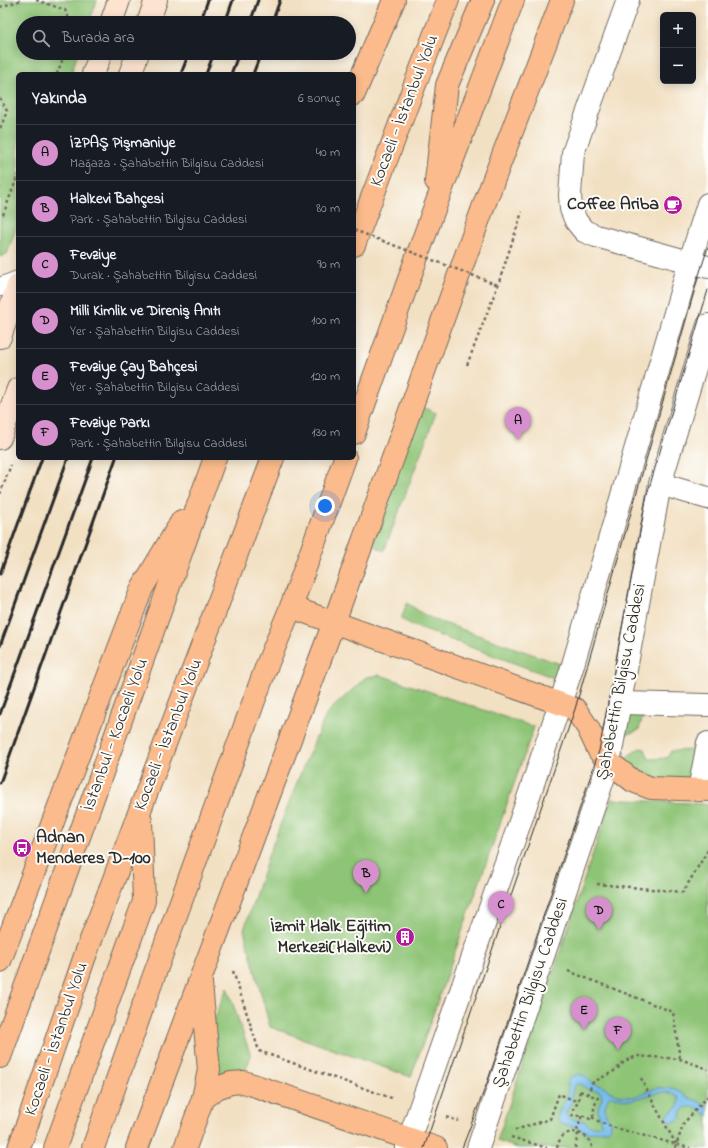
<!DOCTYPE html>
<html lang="tr">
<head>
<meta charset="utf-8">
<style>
  body { margin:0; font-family:"Indie Flower",sans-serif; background:#242831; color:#f1f3f6 }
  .controls { position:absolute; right:12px; top:12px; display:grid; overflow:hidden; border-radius:6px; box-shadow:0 2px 10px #0003 }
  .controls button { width:36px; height:36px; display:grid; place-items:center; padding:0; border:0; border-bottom:1px solid #363941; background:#171b24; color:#f1f3f6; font:20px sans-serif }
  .you { position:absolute; left:325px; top:506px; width:14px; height:14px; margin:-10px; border:3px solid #fff; border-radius:50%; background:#1a73e8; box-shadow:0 0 0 6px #1a73e833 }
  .badge { display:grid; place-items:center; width:26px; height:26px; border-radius:50%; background:#d690ce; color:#111; font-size:13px; font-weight:700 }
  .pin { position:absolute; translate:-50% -33px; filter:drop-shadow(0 1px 2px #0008) }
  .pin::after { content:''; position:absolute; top:21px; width:14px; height:12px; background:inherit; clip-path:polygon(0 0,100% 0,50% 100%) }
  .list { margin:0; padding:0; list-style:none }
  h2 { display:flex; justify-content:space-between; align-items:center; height:52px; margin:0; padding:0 16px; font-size:17px }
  h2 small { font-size:13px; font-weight:400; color:#9ea1a6 }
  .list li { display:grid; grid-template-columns:26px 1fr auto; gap:12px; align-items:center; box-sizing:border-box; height:56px; padding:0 16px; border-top:1px solid #363941 }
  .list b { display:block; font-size:15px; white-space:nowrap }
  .list p { margin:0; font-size:13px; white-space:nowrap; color:#9ea1a6 }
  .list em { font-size:13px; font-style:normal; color:#9ea1a6 }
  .icon { flex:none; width:22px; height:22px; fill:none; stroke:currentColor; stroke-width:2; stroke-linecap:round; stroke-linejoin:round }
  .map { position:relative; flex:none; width:708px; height:1148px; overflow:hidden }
  .search { position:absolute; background:#171b24; box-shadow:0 2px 10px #0003; left:16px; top:16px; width:340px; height:44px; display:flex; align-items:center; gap:10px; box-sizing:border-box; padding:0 14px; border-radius:22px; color:#9ea1a6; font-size:15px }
  .panel { position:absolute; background:#171b24; box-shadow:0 2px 10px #0003; left:16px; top:72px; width:340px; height:388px; border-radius:6px }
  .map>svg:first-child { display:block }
  .green { fill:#8ec476; stroke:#5c7850 }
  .water { fill:#73bceb; stroke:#4f748b; fill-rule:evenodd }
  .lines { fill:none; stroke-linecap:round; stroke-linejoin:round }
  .lane-casing { stroke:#716a60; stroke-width:20 }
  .street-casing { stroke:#716a60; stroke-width:24 }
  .secondary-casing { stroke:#716a60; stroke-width:24 }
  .primary-casing { stroke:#716a60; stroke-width:24 }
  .highway-casing { stroke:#716a60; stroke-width:24 }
  .path { stroke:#716a60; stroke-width:2.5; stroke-dasharray:3 3; stroke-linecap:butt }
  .lane { stroke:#fff; stroke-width:18 }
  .street { stroke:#fff; stroke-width:22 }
  .secondary { stroke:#fde4d1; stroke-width:22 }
  .primary { stroke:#fbbb8c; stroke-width:22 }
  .highway { stroke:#fbbb8c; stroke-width:22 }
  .tram { stroke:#2b2b2b; stroke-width:1 }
  .rail { stroke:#2b2b2b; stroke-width:3 }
  .path-bridge { stroke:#716a60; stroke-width:2.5; stroke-dasharray:3 3; stroke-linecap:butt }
  .labels { text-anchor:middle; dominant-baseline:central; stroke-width:4; stroke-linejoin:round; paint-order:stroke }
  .street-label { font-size:18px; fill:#2b2b2b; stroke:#fdfcf7 }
  .poi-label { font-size:18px; font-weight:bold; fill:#2b2b2b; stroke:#fdfcf7; text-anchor:end }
</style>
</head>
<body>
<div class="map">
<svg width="708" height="1148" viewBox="0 0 708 1148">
  <rect width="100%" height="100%" fill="#fdfcf7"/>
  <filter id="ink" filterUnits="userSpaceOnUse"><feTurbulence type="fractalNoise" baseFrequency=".025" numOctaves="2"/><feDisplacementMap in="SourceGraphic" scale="8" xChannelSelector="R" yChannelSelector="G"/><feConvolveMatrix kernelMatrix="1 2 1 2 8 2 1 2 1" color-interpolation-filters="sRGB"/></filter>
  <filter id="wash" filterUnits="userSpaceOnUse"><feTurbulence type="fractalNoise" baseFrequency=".012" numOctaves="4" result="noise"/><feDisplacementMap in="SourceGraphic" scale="16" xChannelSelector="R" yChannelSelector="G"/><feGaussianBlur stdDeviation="0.9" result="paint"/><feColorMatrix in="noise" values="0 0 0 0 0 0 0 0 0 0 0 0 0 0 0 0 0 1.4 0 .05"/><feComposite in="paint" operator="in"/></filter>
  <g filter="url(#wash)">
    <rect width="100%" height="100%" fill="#f2e0c3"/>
    <g class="green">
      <polygon points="0,0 97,0 89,23 23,23 23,53 78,53 71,74 18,74 18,223 7,254 0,257"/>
      <polygon points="417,405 436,413 384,551 369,543"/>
      <polygon points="407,603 423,614 438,621 566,666 560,680 416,627 401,619"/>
      <polygon points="380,675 534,727 411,1077 270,1027 244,930 268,856 303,767 327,713 366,677"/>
      <polygon points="620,703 646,704 639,730 613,739"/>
      <path d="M694 741 708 743 701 780C673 779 642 785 625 758L640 748 645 749 649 759 667 758 671 751 691 750Z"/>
      <polygon points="611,799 708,804 708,1148 518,1148 497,1141"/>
      <polygon points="227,987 251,1056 243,1076 213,1083 209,1034"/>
    </g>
    <path class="water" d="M579 1074 585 1076 592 1083 605 1087 609 1091 622 1096 634 1097 656 1088H672L678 1090 687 1097 698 1101 708 1107V1116C700 1109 691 1103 682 1110V1117L679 1120 671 1123 668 1121 666 1118C671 1108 681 1111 679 1098 664 1085 647 1098 630 1100 623 1100 616 1096 609 1096L605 1107 606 1115 611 1121V1127L608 1130 588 1133 575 1127 561 1124 558 1120C557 1110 564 1105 567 1096 569 1089 566 1083 570 1077ZM576 1084 582 1085 588 1090 599 1091C606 1098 598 1102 598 1110 598 1115 601 1119 601 1124L599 1126H590C588 1124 586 1122 584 1121 577 1118 568 1122 566 1112L571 1104 573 1088Z"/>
  </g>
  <g filter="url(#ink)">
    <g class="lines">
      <g class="lane-casing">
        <polyline id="lane" points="0,287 18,280"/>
      </g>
      <g class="street-casing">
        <g id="street">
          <polyline points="628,0 573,153 570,195 571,209 576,221 584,231 596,236 708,267"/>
          <polyline points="660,484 708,498"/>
          <polyline points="620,703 708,705"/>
          <polyline points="699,790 708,743"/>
          <polyline points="406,1148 518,828 572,668 690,261 708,204"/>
          <polyline points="478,1148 609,762 660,484 708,325"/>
        </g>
      </g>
      <g class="secondary-casing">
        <g id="secondary">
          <polyline points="111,23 119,0"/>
          <polyline points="148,23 156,0"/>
          <polyline points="93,74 101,53"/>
          <polyline points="130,74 138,53"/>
          <polyline points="0,337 18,286"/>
          <polyline points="0,438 18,389"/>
        </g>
      </g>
      <g class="primary-casing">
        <g id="primary">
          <polyline points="436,181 447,85 483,0"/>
          <polyline points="354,433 433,212 513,0"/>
          <polyline points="291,607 575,709 588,728 599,751 609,762 633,781 651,788 708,790"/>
          <polyline points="201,983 209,1070 203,1098"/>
          <polyline points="93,1148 144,1003 267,665 291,607 345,458"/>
          <polyline points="137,1148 334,622 484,205 562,0"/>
          <polyline points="185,1148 203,1098 217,1088 231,1083 244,1082 436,1148"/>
        </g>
      </g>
      <g class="highway-casing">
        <g id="highway">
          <polyline points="354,94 394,0"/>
          <polyline points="354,245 412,92 448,0"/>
          <polyline points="0,961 142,588 182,521"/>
          <polyline points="0,1057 215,458"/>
          <polyline points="19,1148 86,953 273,458"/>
          <polyline points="55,1148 144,901 141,821"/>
        </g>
      </g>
      <g class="path">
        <polyline points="36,0 65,10 71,23"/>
        <polyline points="0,7 22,0"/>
        <polyline points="57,74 65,53"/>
        <polyline points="0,98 7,111 0,129"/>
        <polyline points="3,215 18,175"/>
        <polyline points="467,365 498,285 522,212"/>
        <polyline points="0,494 11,465"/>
        <polyline points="597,884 683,892 708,850"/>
        <polyline points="233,971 259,1051 394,1099"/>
        <polyline points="568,971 673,1012 680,1059"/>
        <polyline points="641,1078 655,1106 676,1144"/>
        <polygon points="580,1091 598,1098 594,1107 594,1114 590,1119 582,1115 576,1116 572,1115 573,1110 578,1102"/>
        <polyline points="588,1095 592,1083 616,1070 625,1061 637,1056 680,1059 708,1069"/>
        <polyline points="446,1117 459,1121"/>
        <polyline points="592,1117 598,1121 612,1127 690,1148"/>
        <polyline points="515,1130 550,1119 559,1094 578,1102"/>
        <polyline points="511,1137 547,1148"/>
        <path d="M557 1148C562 1121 593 1134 592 1148"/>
        <polyline points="575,1148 578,1134 577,1131 582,1115"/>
        <polyline points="675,1148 684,1123 708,1096"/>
      </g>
      <use href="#lane" class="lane"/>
      <use href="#street" class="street"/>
      <use href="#secondary" class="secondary"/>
      <use href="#primary" class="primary"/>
      <use href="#highway" class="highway"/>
      <g class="tram">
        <polyline points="424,1148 575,709 698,278 708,247"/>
        <polyline points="462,1148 487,1083 599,751 647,495 708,290"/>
      </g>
      <g class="rail">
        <polyline points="200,23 208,0"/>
        <polyline points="225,23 233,0"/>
        <polyline points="250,23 258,0"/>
        <polyline points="272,23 280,0"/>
        <polyline points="181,74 189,53"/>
        <polyline points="206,74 214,53"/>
        <polyline points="231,74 239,53"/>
        <polyline points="253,74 261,53"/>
        <polyline points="0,574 42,458"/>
        <polyline points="0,646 68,458"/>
        <polyline points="0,714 93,458"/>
        <polyline points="0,783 116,458"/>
      </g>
      <polyline class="path-bridge" points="354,230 498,285"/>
    </g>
  </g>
  <defs>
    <g id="cafe-disc" transform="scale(1)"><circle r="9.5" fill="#b5179e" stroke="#fdfcf7"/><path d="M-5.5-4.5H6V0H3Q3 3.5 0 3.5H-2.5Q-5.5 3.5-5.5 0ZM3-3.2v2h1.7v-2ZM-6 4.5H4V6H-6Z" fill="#fff"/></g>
    <g id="bus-disc" transform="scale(1)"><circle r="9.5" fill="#b5179e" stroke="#fdfcf7"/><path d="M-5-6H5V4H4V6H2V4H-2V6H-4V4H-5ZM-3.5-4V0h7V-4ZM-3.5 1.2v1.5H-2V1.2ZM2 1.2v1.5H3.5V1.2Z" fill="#fff"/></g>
    <g id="building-disc" transform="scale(1)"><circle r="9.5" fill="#b5179e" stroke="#fdfcf7"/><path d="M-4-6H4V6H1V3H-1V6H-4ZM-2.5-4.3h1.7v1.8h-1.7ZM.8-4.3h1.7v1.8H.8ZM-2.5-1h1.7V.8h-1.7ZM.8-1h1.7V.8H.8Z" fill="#fff"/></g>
  </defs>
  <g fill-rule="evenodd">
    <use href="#cafe-disc" x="673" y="205"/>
    <use href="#bus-disc" x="22" y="848"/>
    <use href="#building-disc" x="405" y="937"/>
  </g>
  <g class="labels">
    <g class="street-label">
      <text transform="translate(405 111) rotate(-69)">Kocaeli - İstanbul Yolu</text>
      <text transform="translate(622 682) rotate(-79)">Şahabettin Bilgisu Caddesi</text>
      <text transform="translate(116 735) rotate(-70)">İstanbul - Kocaeli Yolu</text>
      <text transform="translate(169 735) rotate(-69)">Kocaeli - İstanbul Yolu</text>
      <text transform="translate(531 993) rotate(-71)">Şahabettin Bilgisu Caddesi</text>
      <text transform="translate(57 1039) rotate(-71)">Kocaeli - İstanbul Yolu</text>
    </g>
    <g class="poi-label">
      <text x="659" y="205">Coffee Ariba</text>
      <text x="36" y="838" text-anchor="start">Adnan<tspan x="36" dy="21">Menderes D-100</tspan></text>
      <text x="391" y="927">İzmit Halk Eğitim<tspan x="391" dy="21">Merkezi(Halkevi)</tspan></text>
    </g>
  </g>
</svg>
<div class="controls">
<button>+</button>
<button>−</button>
</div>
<div class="you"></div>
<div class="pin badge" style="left:518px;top:440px">A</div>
<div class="pin badge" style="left:366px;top:893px">B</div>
<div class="pin badge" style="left:501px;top:924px">C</div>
<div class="pin badge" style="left:599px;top:930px">D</div>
<div class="pin badge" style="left:584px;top:1030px">E</div>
<div class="pin badge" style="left:618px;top:1050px">F</div>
<div class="search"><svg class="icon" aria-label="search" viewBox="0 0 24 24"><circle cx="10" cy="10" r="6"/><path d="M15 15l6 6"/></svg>Burada ara</div>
<section class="panel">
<h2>Yakında<small>6 sonuç</small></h2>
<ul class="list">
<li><span class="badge">A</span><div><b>İZPAŞ Pişmaniye</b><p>Mağaza · Şahabettin Bilgisu Caddesi</p></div><em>40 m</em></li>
<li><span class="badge">B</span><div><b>Halkevi Bahçesi</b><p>Park · Şahabettin Bilgisu Caddesi</p></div><em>80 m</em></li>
<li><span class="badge">C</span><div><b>Fevziye</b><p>Durak · Şahabettin Bilgisu Caddesi</p></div><em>90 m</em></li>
<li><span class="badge">D</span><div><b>Milli Kimlik ve Direniş Anıtı</b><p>Yer · Şahabettin Bilgisu Caddesi</p></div><em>100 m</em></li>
<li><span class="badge">E</span><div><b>Fevziye Çay Bahçesi</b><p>Yer · Şahabettin Bilgisu Caddesi</p></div><em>120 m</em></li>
<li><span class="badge">F</span><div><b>Fevziye Parkı</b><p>Park · Şahabettin Bilgisu Caddesi</p></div><em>130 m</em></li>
</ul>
</section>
</div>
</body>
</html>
